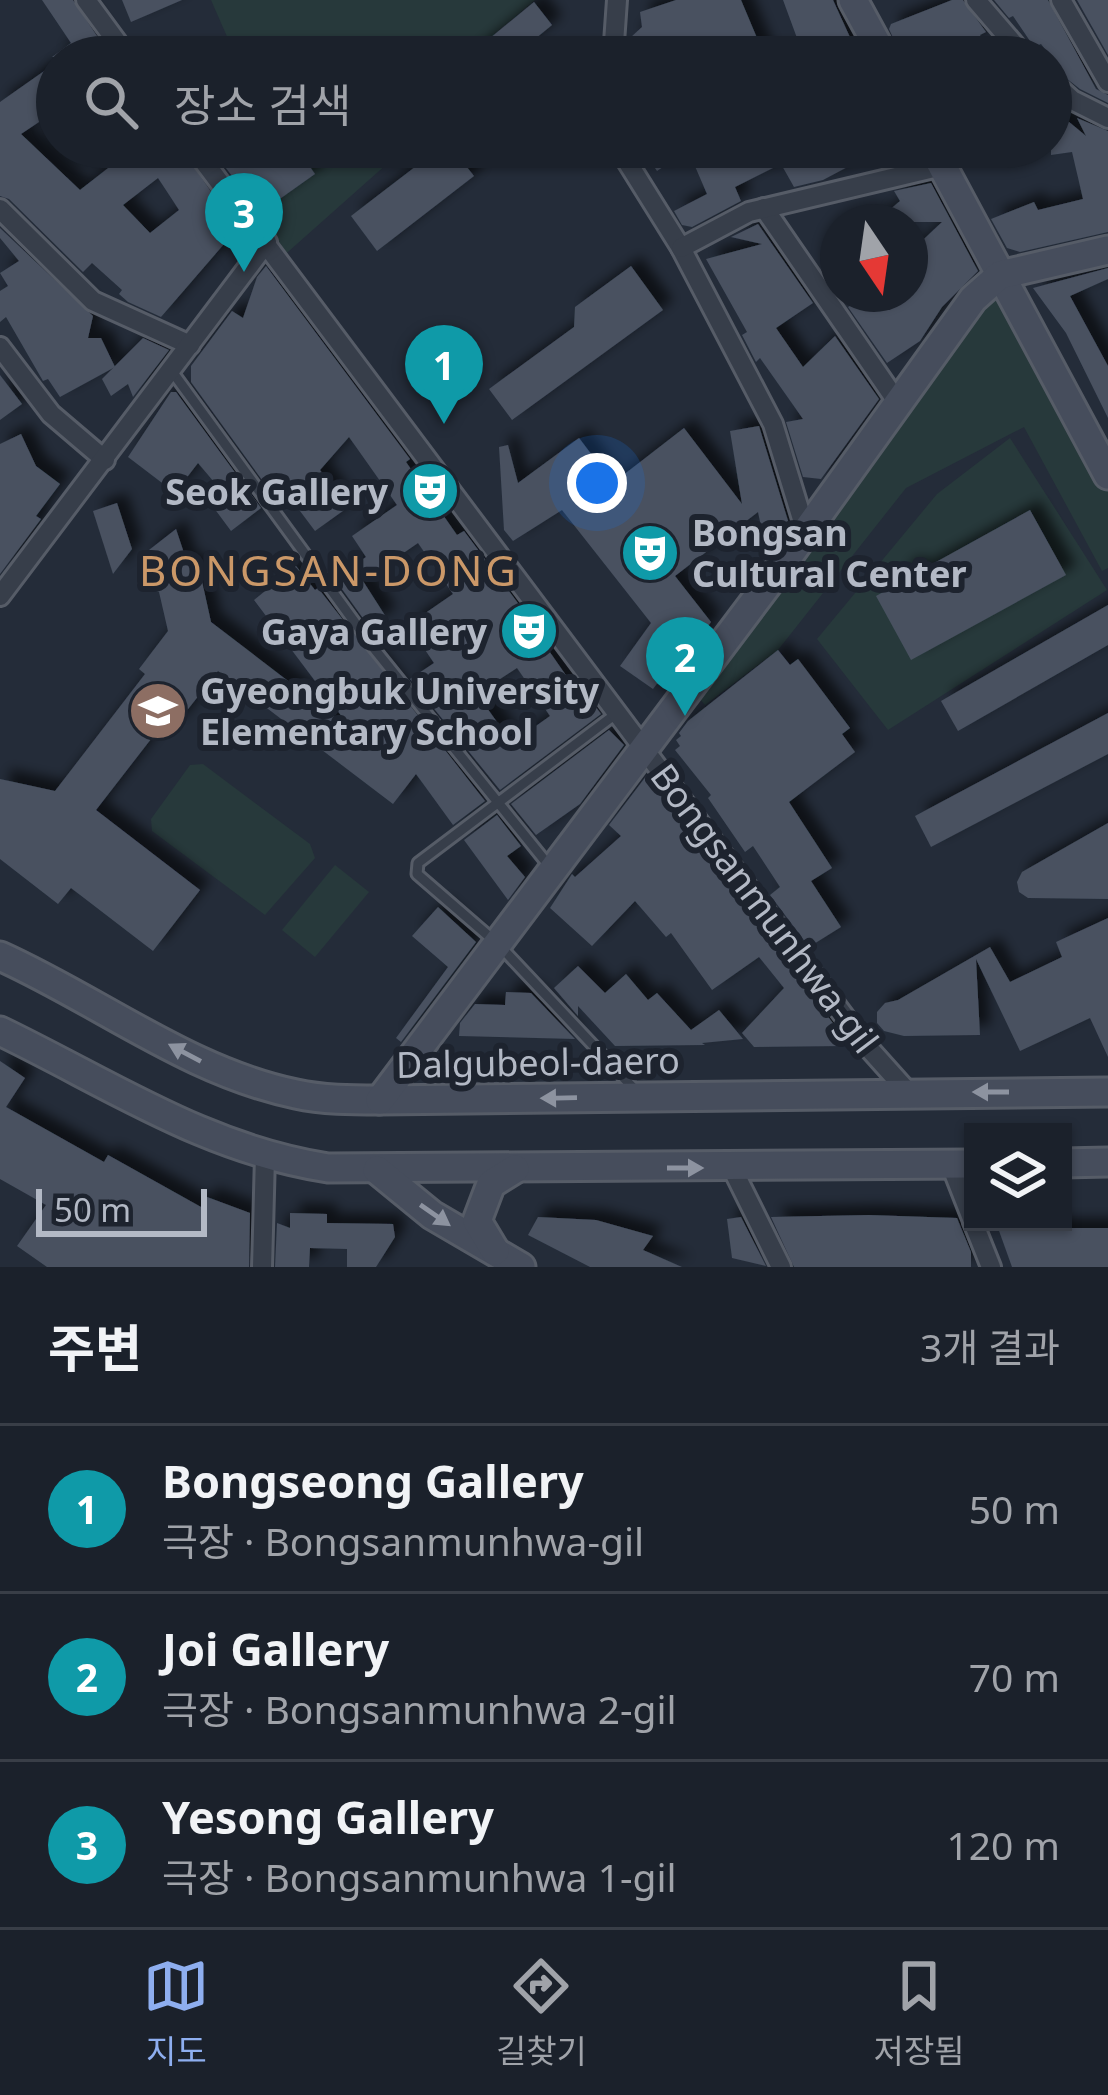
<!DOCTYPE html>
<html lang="ko">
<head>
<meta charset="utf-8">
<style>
  body { margin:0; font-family:"Noto Sans","Noto Sans KR",sans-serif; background:#242933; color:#f1f3f6 }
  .controls { position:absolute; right:36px; bottom:36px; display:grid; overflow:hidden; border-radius:0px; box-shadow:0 3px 9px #0004 }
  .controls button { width:108px; height:108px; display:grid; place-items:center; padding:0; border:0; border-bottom:3px solid #393e47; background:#1b212b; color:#f1f3f6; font:60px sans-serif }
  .compass { position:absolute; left:820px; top:204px; width:108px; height:108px; border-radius:50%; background:#1b212b; box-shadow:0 3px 9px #0004; rotate:167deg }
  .scale { position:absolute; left:36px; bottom:30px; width:171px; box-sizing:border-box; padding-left:12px; border:6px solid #b3b9c5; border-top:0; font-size:33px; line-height:42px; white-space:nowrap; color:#b3b9c5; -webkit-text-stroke:9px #1d232e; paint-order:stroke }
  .you { position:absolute; left:597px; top:483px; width:42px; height:42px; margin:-30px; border:9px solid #fff; border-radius:50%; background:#1a73e8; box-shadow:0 0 0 18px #1a73e833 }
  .badge { display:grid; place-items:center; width:78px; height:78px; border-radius:50%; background:#8eaeef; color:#fff; font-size:39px; font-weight:700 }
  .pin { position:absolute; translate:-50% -99px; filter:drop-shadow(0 3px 6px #0008) }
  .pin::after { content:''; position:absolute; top:63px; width:42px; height:36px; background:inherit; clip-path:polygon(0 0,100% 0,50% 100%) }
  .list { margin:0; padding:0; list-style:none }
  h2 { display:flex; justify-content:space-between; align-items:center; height:156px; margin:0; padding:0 48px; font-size:51px }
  h2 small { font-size:39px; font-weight:400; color:#a0a3a9 }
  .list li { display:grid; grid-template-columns:78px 1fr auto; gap:36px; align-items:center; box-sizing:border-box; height:168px; padding:0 48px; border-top:3px solid #393e47 }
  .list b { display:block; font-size:45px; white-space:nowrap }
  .list p { margin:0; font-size:39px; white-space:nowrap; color:#a0a3a9 }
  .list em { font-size:39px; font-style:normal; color:#a0a3a9 }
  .icon { flex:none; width:66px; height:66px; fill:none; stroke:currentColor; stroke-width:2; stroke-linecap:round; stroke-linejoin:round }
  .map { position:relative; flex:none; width:1108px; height:1267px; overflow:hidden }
  .search { position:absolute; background:#1b212b; box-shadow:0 3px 9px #0004; left:36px; right:36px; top:36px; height:132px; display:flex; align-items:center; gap:30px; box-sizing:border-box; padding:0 42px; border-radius:66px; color:#a0a3a9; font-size:45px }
  .sheet { height:660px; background:#1b212b }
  nav { display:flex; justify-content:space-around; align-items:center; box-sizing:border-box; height:168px; border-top:3px solid #393e47; background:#1b212b; font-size:33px; color:#a0a3a9 }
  nav a { display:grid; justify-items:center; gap:6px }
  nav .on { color:#8eaeef }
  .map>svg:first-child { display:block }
  .green { fill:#27393b }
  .building { fill:#485160; fill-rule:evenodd; filter:url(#shadow) }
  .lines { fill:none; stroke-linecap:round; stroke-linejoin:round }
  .lane-casing { stroke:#565c67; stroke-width:15 }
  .street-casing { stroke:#565c67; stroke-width:24 }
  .secondary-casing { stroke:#565c67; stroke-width:33 }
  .lane { stroke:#373e4a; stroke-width:9 }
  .street { stroke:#373e4a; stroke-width:18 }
  .secondary { stroke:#464d5c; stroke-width:27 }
  .oneway { fill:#8d93a0 }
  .labels { text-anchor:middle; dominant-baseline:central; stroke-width:12; stroke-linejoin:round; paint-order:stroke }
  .poi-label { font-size:36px; font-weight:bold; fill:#b3b9c5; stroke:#1d232e; text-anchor:end }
  .street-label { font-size:36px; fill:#b3b9c5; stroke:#1d232e }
  .quarter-label { font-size:42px; letter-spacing:3px; fill:#cb9868; stroke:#1d232e }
</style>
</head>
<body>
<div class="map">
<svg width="1108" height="1267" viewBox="0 0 1108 1267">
  <defs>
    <filter id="shadow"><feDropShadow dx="10" dy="-10" stdDeviation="6" flood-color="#0009"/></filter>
  </defs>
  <rect width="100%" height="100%" fill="#242c39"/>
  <g class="green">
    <polygon points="211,0 535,0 467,57 236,57"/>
    <polygon points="296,147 406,147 280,259 247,222 315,174"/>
    <polygon points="1000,275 1108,475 1108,568 1102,571 1024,427 906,488 778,650 705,705 692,690"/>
    <polygon points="1010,438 1107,590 888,730 817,639 937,494"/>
    <polygon points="203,764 310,844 315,858 265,915 152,831 151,819 190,765"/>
    <polygon points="335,865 369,892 315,957 282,930"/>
  </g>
  <g class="building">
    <polygon points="42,0 73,0 111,57 52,57 71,43"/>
    <polygon points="122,0 182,0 131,22"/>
    <polygon points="676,0 741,0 765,57 649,57 631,37 642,27 640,12"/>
    <polygon points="783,0 833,0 854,46 857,45 864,57 804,57"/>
    <polygon points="952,0 963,0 986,32 980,35 982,39 927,57 902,57 889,29 891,24"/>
    <polygon points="994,0 1048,0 1096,89 1108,95 1108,103 1080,89 1053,68 1051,57 1041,44 1034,47 1013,16 1009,18"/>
    <polygon points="1077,0 1108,0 1108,55"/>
    <polygon points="534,2 552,25 513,57 467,57"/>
    <path d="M47 69 57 84V110L21 134 80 190 135 147H180L237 229 161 317 128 302 119 294 122 290 92 263 83 272 9 199 0 196V102ZM158 178 179 210 150 233 123 205Z"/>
    <polygon points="1051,107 1086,136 1077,118 1108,131 1108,232 1020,252 1007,248 991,219 1034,202 1038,210 1083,199 1072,152 1051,155"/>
    <polygon points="210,147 296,147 315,174 260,213"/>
    <polygon points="441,147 451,147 474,176 377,251 351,216"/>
    <polygon points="641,147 663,147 672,161 657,171"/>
    <polygon points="704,147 816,147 807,151 809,155 823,147 914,147 917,158 881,167 879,164 858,167 855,163 823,180 794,187 781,164 735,187 741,201 692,227 682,225 674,211 707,194 694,164 709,158"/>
    <polygon points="931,183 978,271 942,307 920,341 887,363 848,307 867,294 910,294 910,252 942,222 875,222 900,201 894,191"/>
    <polygon points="758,224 813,303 776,328 803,367 835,336 879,399 821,479 803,477 786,422 803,419 760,358 756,362 742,335 747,332 706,259 762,244 731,237"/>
    <polygon points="0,228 93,316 88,338 101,338 115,367 60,397 48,379 43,381 6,317 0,322 0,291 8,286 0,273 19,261 0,238"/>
    <polygon points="838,253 838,286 835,288 821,268"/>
    <path d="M266 266 410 459 406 462 457 535 464 531 550 646 547 648 579 694 584 691 601 714 500 790 410 679 434 663 408 625 453 594 418 543 363 581 386 617 370 628 334 578 366 557 352 536 397 505 349 437 320 470 347 508 315 531 288 495 278 502 191 382V366L232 311 243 318 257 277ZM517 668 550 716 512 743 477 694Z"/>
    <polygon points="631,266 663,310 512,420 489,389 574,327 575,307"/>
    <polygon points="1108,268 1108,279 1070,296 1108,366 1108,418 1066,333 1033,288"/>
    <polygon points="143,338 169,350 133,397 128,384 111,396 102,379"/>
    <polygon points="0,375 22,404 0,420"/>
    <polygon points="171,392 176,392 261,508 231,531 211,504 224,494 198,463 178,489 170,489 128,457"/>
    <polygon points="759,426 789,524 771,549 766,550 758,512 675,576 711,622 682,662 678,656 653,689 620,666 651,623 562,510 513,541 504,530 499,447 508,445 518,483 579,438 613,483 684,428 742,504 730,431"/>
    <polygon points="21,434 36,466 60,484 36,516 41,519 0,574 0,444"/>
    <polygon points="117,503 132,549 113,574 93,511"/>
    <polygon points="1030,510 1066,575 911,660 876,596 903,581 899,573 914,565 918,572"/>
    <polygon points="176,529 188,565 198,563 211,622 352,730 254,600 296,566 315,590 318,588 485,801 453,825 416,774 393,804 218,671 174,727 165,721 96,810 200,890 153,951 71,888 58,904 0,859 0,779 55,791 145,674 139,669 168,631 159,592 137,584 149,550"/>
    <polygon points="1108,605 1108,645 958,731 941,701"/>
    <polygon points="778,650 790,665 798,659 850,728 842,734 855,752 789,802 832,868 811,881 841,927 809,947 770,895 780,887 753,846 745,852 708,798 711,795 675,750 680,746 676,740 681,736 679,733 688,721"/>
    <polygon points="1108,713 1108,754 931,847 915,816"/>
    <polygon points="609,730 624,745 580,804 536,835 511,804"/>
    <polygon points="647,775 841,1034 844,1046 754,1047 742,1033 784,988 759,957 712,990 671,933 666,937 635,901 592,946 550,908 572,874 575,877 621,836 609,825"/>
    <polygon points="497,815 521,846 507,856 525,877 508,900 464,840"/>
    <polygon points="1108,823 1108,899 1028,898 1019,892 1017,882 1022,872"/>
    <polygon points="438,907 476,942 401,1042 396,1038 448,967 412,936"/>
    <polygon points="1108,918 1108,1057 1090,1018 1020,1051 976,959 980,1035 904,1036 884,1031 877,1023 877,1012 885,1003 898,1000 990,947 1010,982 1062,957 1056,942"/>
    <polygon points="578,966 605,993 626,974 648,1000 657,993 691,1030 719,1010 743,1039 702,1043 705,1045 615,1046 578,1006 578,1016 554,988"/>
    <polygon points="506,992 531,993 575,1039 459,1036 460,1023 475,1004 505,1005"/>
    <polygon points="0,1061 25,1078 6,1107 104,1162 108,1155 201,1207 207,1197 250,1213 249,1267 47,1267 17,1246 46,1205 0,1179"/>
    <polygon points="290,1213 327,1214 327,1223 393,1224 395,1237 376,1267 347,1267 347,1249 310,1248 309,1267 275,1267 277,1223 290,1228"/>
    <polygon points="869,1215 957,1218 971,1252 971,1267 794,1267 771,1217"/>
    <polygon points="538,1217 596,1220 653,1236 643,1250 682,1267 590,1267 528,1235"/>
    <polygon points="741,1217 766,1266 732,1258 727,1219"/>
    <polygon points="998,1228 1108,1228 1108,1267 1012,1267"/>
  </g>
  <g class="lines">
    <g class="lane-casing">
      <g id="lane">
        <polyline points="171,370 372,646 550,867"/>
        <polyline points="617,713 418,863 417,874 499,945 638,1093"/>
      </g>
    </g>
    <g class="street-casing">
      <g id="street">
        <polyline points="86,0 128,57"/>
        <polyline points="976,0 1025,57"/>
        <polyline points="1061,0 1108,82"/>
        <polyline points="613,57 617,0"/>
        <polyline points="1051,81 1072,100 1108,118"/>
        <polyline points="193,147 865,1044 908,1092"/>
        <polyline points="618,147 681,248 773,424 806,532"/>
        <polyline points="764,208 898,403"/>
        <polyline points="0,209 93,301 190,345"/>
        <polyline points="681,248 749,212 942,166"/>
        <polyline points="0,347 51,414 105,460"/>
        <polyline points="0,596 267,242"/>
        <polyline points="951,1165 973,1221"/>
        <polyline points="732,1168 781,1267"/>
        <polyline points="973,1222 991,1267"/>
        <polyline points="262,1267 265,1156"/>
      </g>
    </g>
    <g class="secondary-casing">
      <g id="secondary">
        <polyline points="853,0 884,57"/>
        <polyline points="932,147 1108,475"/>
        <path d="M0 956C98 1000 189 1072 296 1094 323 1100 352 1100 380 1100L1108 1092"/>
        <path d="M0 1031C110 1084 205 1149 328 1168L973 1164"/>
        <polyline points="380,1100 782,565 973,299 1000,275 1108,250"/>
        <polyline points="1063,1163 1108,1162"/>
        <polyline points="377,1170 432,1215 521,1267"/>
        <polyline points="495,1251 477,1221 491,1184 515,1169"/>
      </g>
    </g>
    <use href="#lane" class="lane"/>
    <use href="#street" class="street"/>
    <use href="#secondary" class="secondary"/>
  </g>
  <defs><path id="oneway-solid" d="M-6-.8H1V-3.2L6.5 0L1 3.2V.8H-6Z" transform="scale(3)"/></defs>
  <g class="oneway">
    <use href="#oneway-solid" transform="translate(185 1053) rotate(-152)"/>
    <use href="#oneway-solid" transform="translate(991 1092) rotate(-180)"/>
    <use href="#oneway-solid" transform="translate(559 1098) rotate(179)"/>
    <use href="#oneway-solid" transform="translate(685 1168)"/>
    <use href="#oneway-solid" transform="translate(435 1215) rotate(35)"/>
  </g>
  <defs>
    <g id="theatre-disc" transform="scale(3)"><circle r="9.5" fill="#0f9aa8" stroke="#1d232e"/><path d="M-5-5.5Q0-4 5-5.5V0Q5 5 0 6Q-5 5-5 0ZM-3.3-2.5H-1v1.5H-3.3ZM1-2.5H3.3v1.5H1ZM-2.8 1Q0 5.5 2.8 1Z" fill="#fff"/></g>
    <g id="school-disc" transform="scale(3)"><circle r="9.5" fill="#8d6e63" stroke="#1d232e"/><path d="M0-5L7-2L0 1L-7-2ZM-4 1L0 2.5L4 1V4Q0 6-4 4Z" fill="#fff"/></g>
  </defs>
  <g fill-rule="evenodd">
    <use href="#theatre-disc" x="430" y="491"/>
    <use href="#theatre-disc" x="650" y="553"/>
    <use href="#theatre-disc" x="529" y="631"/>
    <use href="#school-disc" x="158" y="711"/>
  </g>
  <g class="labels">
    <g class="poi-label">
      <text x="388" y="491">Seok Gallery</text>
      <text x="692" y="532" text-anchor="start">Bongsan<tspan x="692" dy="41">Cultural Center</tspan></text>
      <text x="487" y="631">Gaya Gallery</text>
      <text x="200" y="690" text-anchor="start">Gyeongbuk University<tspan x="200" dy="41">Elementary School</tspan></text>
    </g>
    <g class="street-label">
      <text transform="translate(765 908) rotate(53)">Bongsanmunhwa-gil</text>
      <text transform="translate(538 1062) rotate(-1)">Dalgubeol-daero</text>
    </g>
    <g class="quarter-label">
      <text x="329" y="569">BONGSAN-DONG</text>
    </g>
  </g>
</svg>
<div class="controls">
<button><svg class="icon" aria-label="layers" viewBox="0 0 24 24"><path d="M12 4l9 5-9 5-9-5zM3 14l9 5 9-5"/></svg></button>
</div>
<svg class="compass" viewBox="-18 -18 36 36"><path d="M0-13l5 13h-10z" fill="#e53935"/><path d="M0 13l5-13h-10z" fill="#a0a3a9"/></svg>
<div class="scale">50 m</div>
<div class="you"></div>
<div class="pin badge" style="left:444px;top:424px;background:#0f9aa8">1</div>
<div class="pin badge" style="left:685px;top:716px;background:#0f9aa8">2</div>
<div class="pin badge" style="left:244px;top:272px;background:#0f9aa8">3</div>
<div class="search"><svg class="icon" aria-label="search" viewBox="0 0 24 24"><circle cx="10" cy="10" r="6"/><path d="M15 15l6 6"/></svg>장소 검색</div>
</div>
<section class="sheet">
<h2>주변<small>3개 결과</small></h2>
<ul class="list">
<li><span class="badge" style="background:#0f9aa8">1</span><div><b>Bongseong Gallery</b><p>극장 · Bongsanmunhwa-gil</p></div><em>50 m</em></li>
<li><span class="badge" style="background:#0f9aa8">2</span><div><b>Joi Gallery</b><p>극장 · Bongsanmunhwa 2-gil</p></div><em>70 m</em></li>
<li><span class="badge" style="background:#0f9aa8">3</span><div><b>Yesong Gallery</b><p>극장 · Bongsanmunhwa 1-gil</p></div><em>120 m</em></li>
</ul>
</section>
<nav>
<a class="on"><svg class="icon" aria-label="map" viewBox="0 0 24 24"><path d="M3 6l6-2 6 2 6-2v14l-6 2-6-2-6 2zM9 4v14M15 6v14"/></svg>지도</a>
<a><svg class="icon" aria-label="directions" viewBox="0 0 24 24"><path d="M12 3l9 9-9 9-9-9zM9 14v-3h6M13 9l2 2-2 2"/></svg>길찾기</a>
<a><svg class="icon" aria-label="saved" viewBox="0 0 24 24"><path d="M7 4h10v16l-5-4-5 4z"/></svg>저장됨</a>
</nav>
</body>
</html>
